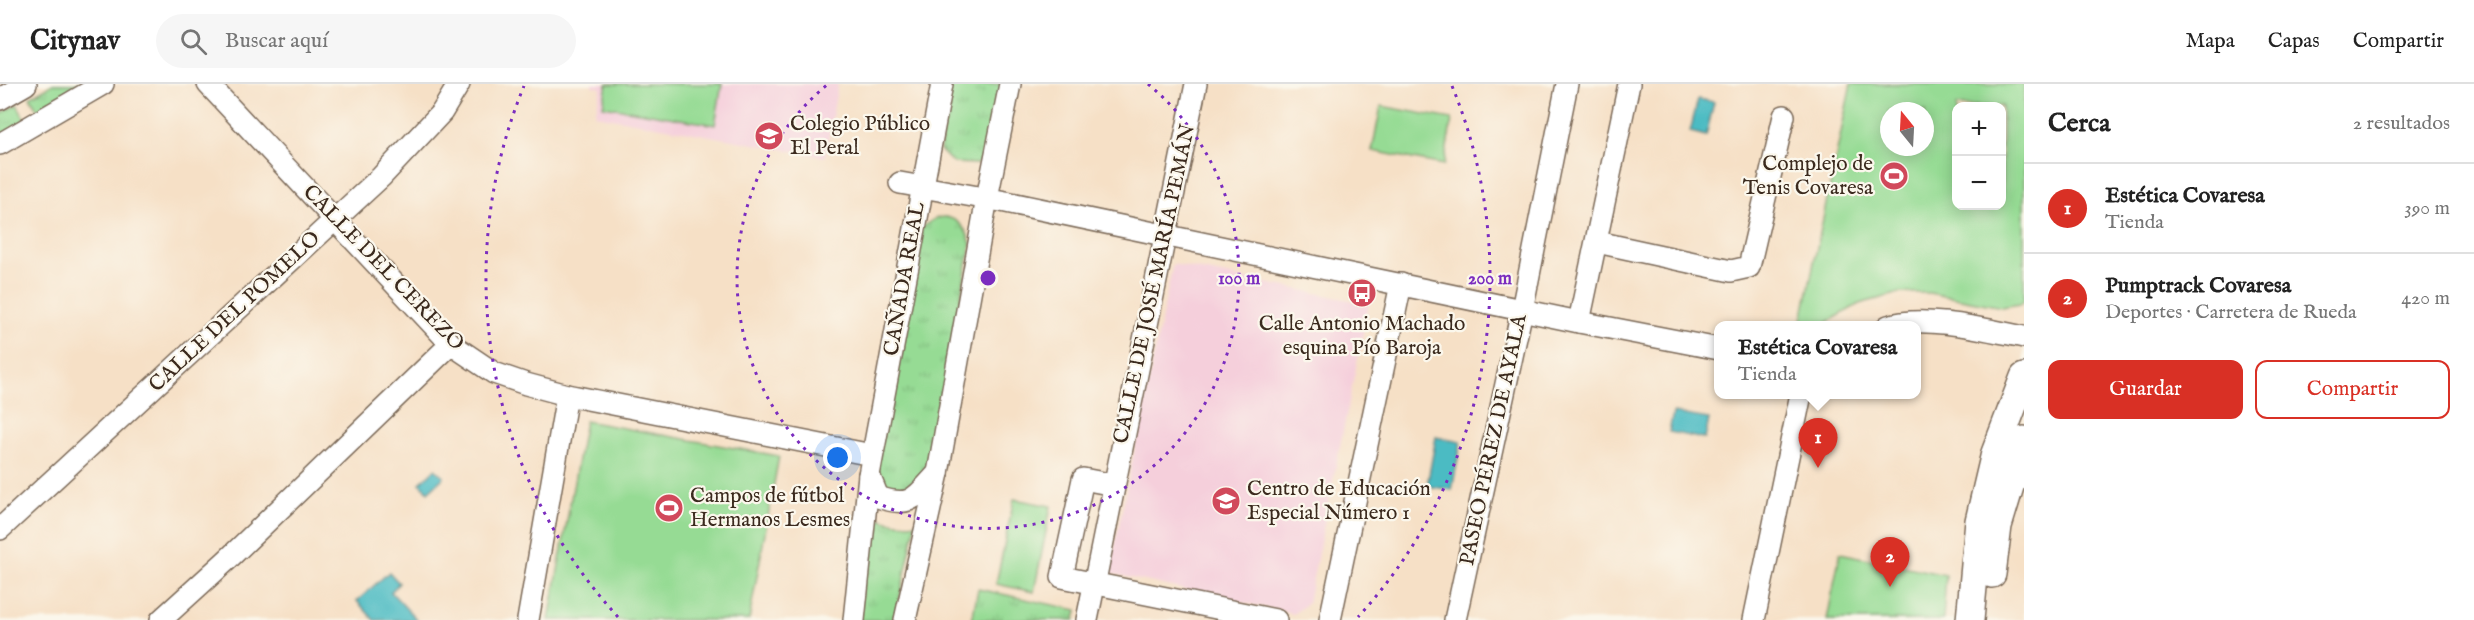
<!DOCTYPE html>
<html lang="es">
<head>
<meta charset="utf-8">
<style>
  body { margin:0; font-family:"IM FELL English",serif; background:#f6f6f6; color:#222 }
  .controls { position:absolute; right:18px; top:18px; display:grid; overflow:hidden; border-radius:12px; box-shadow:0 3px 15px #0003 }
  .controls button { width:54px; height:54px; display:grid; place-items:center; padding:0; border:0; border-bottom:2px solid #e0e0e0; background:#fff; color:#222; font:30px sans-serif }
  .compass { position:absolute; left:1880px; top:18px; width:54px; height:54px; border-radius:50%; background:#fff; box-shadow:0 3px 15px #0003; rotate:342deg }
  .you { position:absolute; left:838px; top:374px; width:21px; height:21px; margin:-15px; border:4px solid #fff; border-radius:50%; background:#1a73e8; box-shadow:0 0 0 9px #1a73e833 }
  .badge { display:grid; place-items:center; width:39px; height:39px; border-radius:50%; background:#d93025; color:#fff; font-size:20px; font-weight:700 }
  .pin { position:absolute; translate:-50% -50px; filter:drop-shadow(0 2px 3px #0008) }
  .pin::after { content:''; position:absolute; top:32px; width:21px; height:18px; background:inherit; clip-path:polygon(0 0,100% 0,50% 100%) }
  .popup { position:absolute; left:1714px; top:237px; width:207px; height:78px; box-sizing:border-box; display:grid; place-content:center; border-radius:12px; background:#fff; filter:drop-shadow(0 2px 4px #0005); font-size:20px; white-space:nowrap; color:#767676 }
  .popup b { font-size:22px; color:#222 }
  .popup::after { content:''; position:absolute; left:50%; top:100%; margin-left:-12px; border:12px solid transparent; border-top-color:#fff }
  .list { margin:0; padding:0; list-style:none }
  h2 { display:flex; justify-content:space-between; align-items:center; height:78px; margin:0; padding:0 24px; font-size:26px }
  h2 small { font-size:20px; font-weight:400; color:#767676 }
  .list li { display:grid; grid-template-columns:39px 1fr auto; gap:18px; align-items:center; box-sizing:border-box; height:90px; padding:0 24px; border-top:2px solid #e0e0e0 }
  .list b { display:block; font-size:22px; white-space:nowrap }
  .list p { margin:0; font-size:20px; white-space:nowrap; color:#767676 }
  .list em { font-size:20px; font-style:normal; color:#767676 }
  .actions { display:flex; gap:12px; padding:18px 24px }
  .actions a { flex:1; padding:14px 0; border:2px solid #d93025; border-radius:12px; text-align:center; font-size:21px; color:#d93025 }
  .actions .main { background:#d93025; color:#fff }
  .icon { flex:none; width:33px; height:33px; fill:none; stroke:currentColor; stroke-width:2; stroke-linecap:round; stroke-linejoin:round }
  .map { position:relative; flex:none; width:2024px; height:536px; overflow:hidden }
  header { display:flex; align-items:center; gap:36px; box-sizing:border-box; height:84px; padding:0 30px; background:#fff; border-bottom:2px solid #e0e0e0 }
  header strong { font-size:28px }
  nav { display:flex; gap:33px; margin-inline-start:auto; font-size:21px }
  .search { width:420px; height:54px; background:#f6f6f6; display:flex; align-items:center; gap:15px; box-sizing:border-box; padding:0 21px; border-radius:33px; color:#767676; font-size:22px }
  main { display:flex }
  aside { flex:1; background:#fff }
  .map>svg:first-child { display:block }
  .built { fill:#f5cfdb }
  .grass { fill:url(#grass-tufts); stroke:#688259; stroke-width:1.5 }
  .pitch { fill:#96db94; stroke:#688259; stroke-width:1.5; fill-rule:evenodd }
  .water { fill:#4cbbc3; stroke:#447270; stroke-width:1.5 }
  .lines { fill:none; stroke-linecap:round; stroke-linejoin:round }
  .minor-casing { stroke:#7c6a59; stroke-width:24 }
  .major-casing { stroke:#7c6a59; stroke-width:30 }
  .minor { stroke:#fff; stroke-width:21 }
  .major { stroke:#fff; stroke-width:27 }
  .ring { fill:none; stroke:#7b2cbf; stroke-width:3; stroke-dasharray:3 6 }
  .labels { text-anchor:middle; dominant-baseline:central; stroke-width:4.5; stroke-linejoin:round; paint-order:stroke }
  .poi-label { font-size:21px; fill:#3b2a1e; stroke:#fbf7ec; text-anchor:start }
  .street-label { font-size:21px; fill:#3b2a1e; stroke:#fbf7ec }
  .centre { fill:#7b2cbf; stroke:#fbf7ec; stroke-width:3 }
  .ring-label { font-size:18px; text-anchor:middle; font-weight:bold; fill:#7b2cbf; stroke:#fbf7ec; stroke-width:4.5; stroke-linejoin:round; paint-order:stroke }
</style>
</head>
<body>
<header>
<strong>Citynav</strong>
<div class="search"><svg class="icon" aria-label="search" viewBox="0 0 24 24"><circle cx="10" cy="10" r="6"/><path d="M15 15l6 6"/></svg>Buscar aquí</div>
<nav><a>Mapa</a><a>Capas</a><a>Compartir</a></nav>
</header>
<main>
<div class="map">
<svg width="2024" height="536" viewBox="0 0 2024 536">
  <defs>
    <pattern id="grass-tufts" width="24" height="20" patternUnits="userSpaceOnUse" patternTransform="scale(1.5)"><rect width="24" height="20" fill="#96db94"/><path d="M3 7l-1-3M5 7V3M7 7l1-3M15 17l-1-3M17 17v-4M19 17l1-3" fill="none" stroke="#82bc7f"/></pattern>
  </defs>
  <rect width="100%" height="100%" fill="#fbf7ec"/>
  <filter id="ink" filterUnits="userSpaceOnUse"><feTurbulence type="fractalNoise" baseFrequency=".0167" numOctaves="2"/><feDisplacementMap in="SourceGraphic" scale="12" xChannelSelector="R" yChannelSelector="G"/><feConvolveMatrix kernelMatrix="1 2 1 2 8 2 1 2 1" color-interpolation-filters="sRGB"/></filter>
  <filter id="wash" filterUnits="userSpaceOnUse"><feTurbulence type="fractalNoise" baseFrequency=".008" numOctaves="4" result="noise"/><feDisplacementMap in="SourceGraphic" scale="24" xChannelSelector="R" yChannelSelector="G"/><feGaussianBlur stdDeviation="1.35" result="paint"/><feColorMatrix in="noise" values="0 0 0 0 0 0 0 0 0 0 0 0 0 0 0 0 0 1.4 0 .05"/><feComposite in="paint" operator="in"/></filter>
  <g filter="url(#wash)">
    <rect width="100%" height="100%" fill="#f6e0c6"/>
    <g class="built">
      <polygon points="592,0 838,0 825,73 595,31 601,4 592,2"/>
      <polygon points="1173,180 1369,220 1308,519 1293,530 1109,489"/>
    </g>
    <g class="grass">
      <polygon points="53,0 92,0 40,30 30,13"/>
      <polygon points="949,0 1004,0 991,69 977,80 953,79 940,66"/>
      <polygon points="17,20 26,38 0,53 0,30"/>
      <path d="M945 133C960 135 967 146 971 160L927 388C910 414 888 415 874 387L922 143 936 134Z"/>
      <path d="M868 429C883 437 899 442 916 439L895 536H859Z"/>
      <polygon points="978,505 1077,526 1075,536 972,536"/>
    </g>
    <g class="pitch">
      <polygon points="607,0 722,0 715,41 603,22"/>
      <path d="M1851 0H2024V216L2020 220 2002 223 1929 209H1900L1859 220 1823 241H1801ZM1956 22H2002V122H1956ZM1889 27H1925V63H1889Z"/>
      <polygon points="1381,22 1452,35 1444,81 1372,67"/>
      <polygon points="585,337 779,372 749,536 549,536"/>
      <polygon points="1014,415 1051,422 1034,508 996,500"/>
      <polygon points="1840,469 1946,491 1943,536 1827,536"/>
    </g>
    <g class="water">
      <polygon points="1698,15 1714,18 1706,52 1690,48"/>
      <polygon points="1673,329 1709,335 1705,355 1669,348"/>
      <polygon points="1436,353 1461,358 1452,406 1427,402"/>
      <polygon points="435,385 444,393 428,408 420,399"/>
      <polygon points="389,488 399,499 391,508 417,536 374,536 357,517"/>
    </g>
  </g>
  <g filter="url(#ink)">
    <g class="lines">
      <g class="minor-casing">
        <g id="minor">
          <polyline points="208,0 451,260 494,289 526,300 567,311 872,371"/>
          <polyline points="0,15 26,0"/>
          <polyline points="0,60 103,0"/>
          <polyline points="900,99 1006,118 1579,238 1719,265"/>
          <polyline points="1597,158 1731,187 1749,183 1784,32"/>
          <polyline points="1579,238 1629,0"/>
          <path d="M1888 242C1923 230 1988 246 2024 253"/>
          <path d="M869 391 878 413C913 425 916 412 938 389"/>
          <polyline points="1114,401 1083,395 1062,493 1276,536"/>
          <polyline points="0,445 381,93 442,28 459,0"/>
          <polyline points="161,536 226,477 451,260"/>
          <polyline points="528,536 567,311"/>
          <polyline points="854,536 869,391 942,0"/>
          <polyline points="905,536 938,389 987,114 1010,0"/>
          <polyline points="1087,536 1196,0"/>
          <polyline points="1330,536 1401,200"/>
          <polyline points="1455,536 1522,226 1567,0"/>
          <polyline points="1754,536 1801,310"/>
        </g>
      </g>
      <g class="major-casing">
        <g id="major">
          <polyline points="1992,490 1998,442 2024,356"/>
          <polyline points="1970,536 1979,437 1995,369 2024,293"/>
        </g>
      </g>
      <use href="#minor" class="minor"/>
      <use href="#major" class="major"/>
    </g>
  </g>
  <g class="ring">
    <path d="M1148 0A251 251 0 1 1 828 0"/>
    <path d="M618 533A502 502 0 0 1 524 2M1452 2A502 502 0 0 1 1358 533"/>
  </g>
  <defs>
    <g id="school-disc" transform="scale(1.5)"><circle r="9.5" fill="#d1495b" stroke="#fbf7ec"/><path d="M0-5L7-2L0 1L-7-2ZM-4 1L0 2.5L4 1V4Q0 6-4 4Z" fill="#fff"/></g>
    <g id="stadium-disc" transform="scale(1.5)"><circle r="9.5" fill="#d1495b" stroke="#fbf7ec"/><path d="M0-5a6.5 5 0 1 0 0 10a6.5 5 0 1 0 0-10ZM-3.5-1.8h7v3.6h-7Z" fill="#fff"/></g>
    <g id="bus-disc" transform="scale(1.5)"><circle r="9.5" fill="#d1495b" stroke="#fbf7ec"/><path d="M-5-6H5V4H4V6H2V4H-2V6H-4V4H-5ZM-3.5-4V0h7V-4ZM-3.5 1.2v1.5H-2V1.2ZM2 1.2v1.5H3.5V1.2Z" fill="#fff"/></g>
  </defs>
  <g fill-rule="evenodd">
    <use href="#school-disc" x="769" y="52"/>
    <use href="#stadium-disc" x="1894" y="92"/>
    <use href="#bus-disc" x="1362" y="209"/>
    <use href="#school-disc" x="1226" y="417"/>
    <use href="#stadium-disc" x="669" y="424"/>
  </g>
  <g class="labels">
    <g class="poi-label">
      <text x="790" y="40">Colegio Público<tspan x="790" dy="24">El Peral</tspan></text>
      <text x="1873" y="80" text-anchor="end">Complejo de<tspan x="1873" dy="24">Tenis Covaresa</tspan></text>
      <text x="1362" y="240" text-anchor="middle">Calle Antonio Machado<tspan x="1362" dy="24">esquina Pío Baroja</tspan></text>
      <text x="1247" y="405">Centro de Educación<tspan x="1247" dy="24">Especial Número 1</tspan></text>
      <text x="690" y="412">Campos de fútbol<tspan x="690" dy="24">Hermanos Lesmes</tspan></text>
    </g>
    <g class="street-label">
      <text transform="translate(383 184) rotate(46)">CALLE DEL CEREZO</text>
      <text transform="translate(905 195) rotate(-80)">CAÑADA REAL</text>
      <text transform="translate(1155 200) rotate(-78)">CALLE DE JOSÉ MARÍA PEMÁN</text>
      <text transform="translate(235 228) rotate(-43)">CALLE DEL POMELO</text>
      <text transform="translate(1494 356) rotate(-78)">PASEO PÉREZ DE AYALA</text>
    </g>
  </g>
  <circle cx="988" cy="194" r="9" class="centre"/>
  <g class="ring-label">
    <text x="1239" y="200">100 m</text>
    <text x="1490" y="200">200 m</text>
  </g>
</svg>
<div class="controls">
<button>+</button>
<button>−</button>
</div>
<svg class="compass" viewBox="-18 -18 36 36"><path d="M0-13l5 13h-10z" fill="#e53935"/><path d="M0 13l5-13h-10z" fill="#767676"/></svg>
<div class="you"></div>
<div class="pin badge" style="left:1818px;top:384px">1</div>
<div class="popup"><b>Estética Covaresa</b>Tienda</div>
<div class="pin badge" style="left:1890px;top:503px">2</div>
</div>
<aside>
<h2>Cerca<small>2 resultados</small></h2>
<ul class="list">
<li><span class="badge">1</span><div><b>Estética Covaresa</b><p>Tienda</p></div><em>390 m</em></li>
<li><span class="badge">2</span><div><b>Pumptrack Covaresa</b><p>Deportes · Carretera de Rueda</p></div><em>420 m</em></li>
</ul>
<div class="actions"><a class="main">Guardar</a><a>Compartir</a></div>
</aside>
</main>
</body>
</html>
